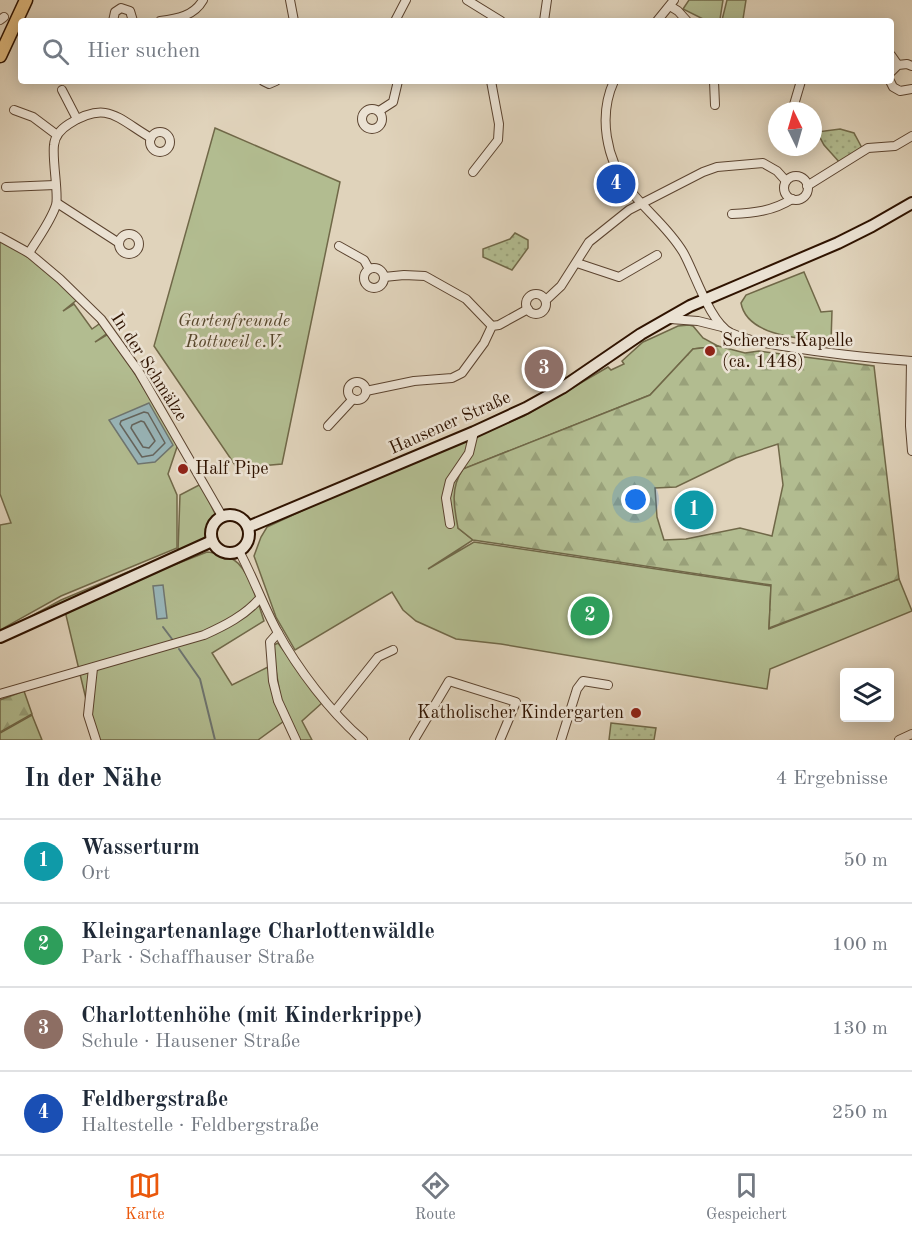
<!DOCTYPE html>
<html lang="de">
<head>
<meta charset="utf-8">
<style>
  body { margin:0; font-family:"Old Standard TT",serif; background:#f6f6f7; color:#1f2937 }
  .controls { position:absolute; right:18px; bottom:18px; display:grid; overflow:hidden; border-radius:6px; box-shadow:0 3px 15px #0003 }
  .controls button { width:54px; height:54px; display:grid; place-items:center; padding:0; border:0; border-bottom:2px solid #e0e1e3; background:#fff; color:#1f2937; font:30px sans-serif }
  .compass { position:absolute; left:768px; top:102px; width:54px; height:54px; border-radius:50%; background:#fff; box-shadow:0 3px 15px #0003; rotate:355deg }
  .you { position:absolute; left:636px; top:500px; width:21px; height:21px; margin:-15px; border:4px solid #fff; border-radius:50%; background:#1a73e8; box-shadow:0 0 0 9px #1a73e833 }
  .badge { display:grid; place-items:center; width:39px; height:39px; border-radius:50%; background:#ea580c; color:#fff; font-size:20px; font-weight:700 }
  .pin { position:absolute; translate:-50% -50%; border:3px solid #fff; box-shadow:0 2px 6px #0006 }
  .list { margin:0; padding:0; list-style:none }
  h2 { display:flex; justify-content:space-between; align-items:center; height:78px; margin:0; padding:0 24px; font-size:26px }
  h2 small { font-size:20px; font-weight:400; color:#747a83 }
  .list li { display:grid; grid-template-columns:39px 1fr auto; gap:18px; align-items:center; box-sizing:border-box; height:84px; padding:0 24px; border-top:2px solid #e0e1e3 }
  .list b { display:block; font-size:22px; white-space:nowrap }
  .list p { margin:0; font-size:20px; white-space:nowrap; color:#747a83 }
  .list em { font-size:20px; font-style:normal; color:#747a83 }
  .icon { flex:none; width:33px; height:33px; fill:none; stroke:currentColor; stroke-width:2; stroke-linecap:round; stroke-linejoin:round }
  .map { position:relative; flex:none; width:912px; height:740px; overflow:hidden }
  .search { position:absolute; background:#fff; box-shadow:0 3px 15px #0003; left:18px; right:18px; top:18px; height:66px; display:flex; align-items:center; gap:15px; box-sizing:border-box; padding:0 21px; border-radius:6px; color:#747a83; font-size:22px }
  .sheet { height:414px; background:#fff }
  nav { display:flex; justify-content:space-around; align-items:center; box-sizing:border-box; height:84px; border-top:2px solid #e0e1e3; background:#fff; font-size:16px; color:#747a83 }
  nav a { display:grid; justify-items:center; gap:3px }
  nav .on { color:#ea580c }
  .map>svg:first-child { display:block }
  .green { fill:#b2bc90; stroke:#706848; stroke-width:1.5 }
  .forest { fill:url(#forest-firs); stroke:#706848; stroke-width:1.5; fill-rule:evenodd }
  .park { fill:url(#park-dots); stroke:#706848; stroke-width:1.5 }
  .water { fill:#98b6ba; stroke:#6e7570; stroke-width:1.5 }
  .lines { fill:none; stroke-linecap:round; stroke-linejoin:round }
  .shore { stroke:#64645d; stroke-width:1.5 }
  .stream { stroke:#6e7570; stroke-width:2 }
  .street-casing { stroke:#5b432f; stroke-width:10 }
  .secondary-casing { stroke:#2f1300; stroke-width:14 }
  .primary-casing { stroke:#2f1300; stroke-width:15 }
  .street { stroke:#ebe2d3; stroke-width:8 }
  .secondary { stroke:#ebe2d3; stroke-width:10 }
  .primary { stroke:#e0ba7e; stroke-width:12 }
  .poi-dot { fill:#8f2418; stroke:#ebe2d3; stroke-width:2 }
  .labels { text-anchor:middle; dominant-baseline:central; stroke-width:5; stroke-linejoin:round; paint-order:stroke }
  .park-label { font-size:18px; font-style:italic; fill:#56462b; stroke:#ebe2d3 }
  .poi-label { font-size:18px; fill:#2f1300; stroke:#ebe2d3; text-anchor:start }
  .street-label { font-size:18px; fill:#2f1300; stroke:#ebe2d3 }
</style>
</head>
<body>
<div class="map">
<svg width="912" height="740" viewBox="0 0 912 740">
  <defs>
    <pattern id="forest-firs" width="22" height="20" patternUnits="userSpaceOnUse" patternTransform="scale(1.5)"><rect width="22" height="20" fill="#b2bc90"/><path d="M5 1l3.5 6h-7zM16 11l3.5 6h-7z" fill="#99a17a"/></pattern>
    <pattern id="park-dots" width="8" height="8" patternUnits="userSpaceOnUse" patternTransform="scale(1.5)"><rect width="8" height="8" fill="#b2bc90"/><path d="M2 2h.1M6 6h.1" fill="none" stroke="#99a17a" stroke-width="1.8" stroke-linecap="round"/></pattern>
  </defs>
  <rect width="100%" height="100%" fill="#e0d3bb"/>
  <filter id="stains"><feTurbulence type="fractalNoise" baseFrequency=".00333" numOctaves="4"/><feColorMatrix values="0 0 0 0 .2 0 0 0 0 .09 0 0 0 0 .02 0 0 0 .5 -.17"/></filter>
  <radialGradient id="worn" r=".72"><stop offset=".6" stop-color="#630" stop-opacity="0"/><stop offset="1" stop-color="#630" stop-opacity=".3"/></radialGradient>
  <g class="green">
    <polygon points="689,0 723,0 720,19 703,19 683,9"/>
    <polygon points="727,0 746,0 743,19 722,20"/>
    <polygon points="215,128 340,182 282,464 237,468 154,346"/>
    <polygon points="0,239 29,255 78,299 63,311 74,304 92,329 102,322 109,332 95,342 110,333 178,444 168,474 177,495 177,548 61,596 0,630 0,525 11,523 0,494"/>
    <path d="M804 272 821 312 832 311 831 342C804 339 747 337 741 303L746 295Z"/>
    <polygon points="689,325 693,326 703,338 718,346 693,349 650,395 463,469 458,528 473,540 428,569 474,542 771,586 769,629 899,579 912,611 770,669 767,689 501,644 456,639 416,621 403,610 392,592 295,650 276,617 254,556 261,537 267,527 321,502 524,416 608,367 611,370 624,364 622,361 643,342 652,338 678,326"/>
    <path d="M201 484 217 518C208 526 205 536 210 548L91 593 0 633 61 600 178 551 180 495Z"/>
    <path d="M207 552C213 552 229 557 234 560 249 569 259 606 264 621L212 653 232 685 270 666 274 702 284 721 258 740H98L90 716 65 611 92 597Z"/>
    <polygon points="278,643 322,703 302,721 312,740 300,740 281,700 272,646"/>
    <polygon points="32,715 42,740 0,740 0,733"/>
  </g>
  <g class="forest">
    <path d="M718 346 745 353 759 351 874 366 899 579 769 628 771 585 473 540 458 528C454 507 450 488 463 469L650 395 693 349ZM778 444 783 485 772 536 740 528 686 539 664 540 657 517 655 488 676 487 736 458Z"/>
    <polygon points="24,691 32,714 0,732 0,700"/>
  </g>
  <g class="park">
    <polygon points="840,129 854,133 862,148 841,164 824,145 817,132"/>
    <polygon points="515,233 528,240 528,248 512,270 483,257 483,249 510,239"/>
    <polygon points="611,723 656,728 654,740 609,740"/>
  </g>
  <g class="water">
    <polygon points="149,403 173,445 155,462 138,464 109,420"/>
    <polygon points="163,585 167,618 157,619 153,586"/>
  </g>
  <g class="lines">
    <g class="shore">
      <polygon points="144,412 148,413 165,443 153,455 142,457 120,424 121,421"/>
      <polygon points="141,421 144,422 155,441 149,448 143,447 131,428 132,425"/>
    </g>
    <g class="stream">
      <polyline points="163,627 172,639"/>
      <polyline points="179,649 200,679 215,740"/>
    </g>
    <g class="street-casing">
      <g id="street">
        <polyline points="290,0 294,21"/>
        <polyline points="467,0 501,21"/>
        <polyline points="670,6 678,11 687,21"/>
        <polyline points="0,20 4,17"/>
        <polyline points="113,21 115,12 121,8 130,11 133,21"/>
        <path d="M160 21C177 19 194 16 203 0"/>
        <polyline points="395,21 406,0"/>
        <polyline points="544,21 547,0"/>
        <polyline points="657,21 674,0"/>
        <polyline points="891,55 898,65"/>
        <polyline points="891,72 898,65 907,64 912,66"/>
        <polyline points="263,81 269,84 276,81"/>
        <path d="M614 81C598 116 606 159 629 189 646 211 668 227 683 252 695 273 710 323 731 333 749 341 770 344 789 347 830 354 871 358 912 361"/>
        <polyline points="714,81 715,105"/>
        <polyline points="890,81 893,87 900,91 912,89"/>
        <polyline points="62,90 77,119"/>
        <polyline points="793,108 801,81"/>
        <circle cx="372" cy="119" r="10"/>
        <polyline points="14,110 33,117 57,135"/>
        <polyline points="379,111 393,102 398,81"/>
        <circle cx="160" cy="142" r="10"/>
        <polyline points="473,172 498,140 499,124 491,81"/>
        <circle cx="796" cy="188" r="12"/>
        <polyline points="807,186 868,148 895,146 912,136"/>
        <polyline points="6,187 55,185"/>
        <polyline points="57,203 119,243"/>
        <path d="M732 214C754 213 773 211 792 199"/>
        <circle cx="129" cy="244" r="10"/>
        <polyline points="0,237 29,253 60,279 101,319 139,372 222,516"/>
        <polyline points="339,246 364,260 369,269"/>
        <path d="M29 253C38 238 51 221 56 205 59 195 52 160 54 145 55 135 61 129 69 124 107 100 117 118 151 138"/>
        <polyline points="577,263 619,277 657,255"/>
        <circle cx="374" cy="278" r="10"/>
        <polyline points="384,277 404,275 425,276 466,299 492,326"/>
        <circle cx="536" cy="304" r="10"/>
        <polyline points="546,300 561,286 589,242 629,210 703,172 717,167 763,163 777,171 786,181"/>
        <polyline points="670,319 698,321 722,327"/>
        <polyline points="911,361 910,426 912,451"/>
        <circle cx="357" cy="391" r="9"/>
        <polyline points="366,391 414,381 452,378 462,373 484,343 492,326 499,325 528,309"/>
        <polyline points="328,426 353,399"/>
        <polyline points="450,524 446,498 450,481 469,453 474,432"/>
        <path d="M239 551C253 577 263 605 277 631 297 668 331 713 363 740"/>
        <polyline points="278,633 270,642 273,681 278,701 296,740"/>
        <polyline points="93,668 88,715 96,740"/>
        <path d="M0 694 204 635C224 626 246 615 260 598"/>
        <polyline points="335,711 378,657 393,650"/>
        <polyline points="414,740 449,681 516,702 500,740"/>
        <polyline points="561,740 577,689 583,681 608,685"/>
        <polyline points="899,740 912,734"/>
      </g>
    </g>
    <g class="secondary-casing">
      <g id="secondary">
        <circle cx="230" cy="534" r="19"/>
        <polyline points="248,527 474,432 526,408 562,388 641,334 690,306 838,243 872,226 912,203"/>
        <polyline points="0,637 212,541"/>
      </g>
    </g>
    <g class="primary-casing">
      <polyline id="primary" points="0,56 26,0"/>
    </g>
    <use href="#street" class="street"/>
    <use href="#secondary" class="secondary"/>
    <use href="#primary" class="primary"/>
  </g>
  <g class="poi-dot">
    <circle cx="710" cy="351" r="6"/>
    <circle cx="183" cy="469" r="6"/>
    <circle cx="636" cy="713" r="6"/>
  </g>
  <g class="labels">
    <g class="park-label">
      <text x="234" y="321">Gartenfreunde<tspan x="234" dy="21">Rottweil e.V.</tspan></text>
    </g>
    <g class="poi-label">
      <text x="722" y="341">Scherers Kapelle<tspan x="722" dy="21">(ca. 1448)</tspan></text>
      <text x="195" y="469">Half Pipe</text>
      <text x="624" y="713" text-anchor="end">Katholischer Kindergarten</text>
    </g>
    <g class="street-label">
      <text transform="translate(149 367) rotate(57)">In der Schmälze</text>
      <text transform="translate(450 423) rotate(-24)">Hausener Straße</text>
    </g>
  </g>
  <rect width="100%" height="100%" filter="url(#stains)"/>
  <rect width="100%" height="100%" fill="url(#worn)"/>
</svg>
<div class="controls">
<button><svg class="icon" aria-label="layers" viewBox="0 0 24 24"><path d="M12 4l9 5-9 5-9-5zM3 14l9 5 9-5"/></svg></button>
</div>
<svg class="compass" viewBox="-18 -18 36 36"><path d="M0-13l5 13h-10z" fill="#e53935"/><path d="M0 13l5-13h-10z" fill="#747a83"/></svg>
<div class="you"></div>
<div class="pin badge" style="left:694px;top:510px;background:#0f9aa8">1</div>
<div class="pin badge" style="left:590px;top:616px;background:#2e9e5b">2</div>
<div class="pin badge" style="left:544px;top:369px;background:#8d6e63">3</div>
<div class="pin badge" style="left:616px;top:184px;background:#1a4fb4">4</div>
<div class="search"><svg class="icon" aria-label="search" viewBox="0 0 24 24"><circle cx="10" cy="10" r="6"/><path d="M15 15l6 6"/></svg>Hier suchen</div>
</div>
<section class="sheet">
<h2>In der Nähe<small>4 Ergebnisse</small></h2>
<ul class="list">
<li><span class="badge" style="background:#0f9aa8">1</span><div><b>Wasserturm</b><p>Ort</p></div><em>50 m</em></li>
<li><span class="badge" style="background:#2e9e5b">2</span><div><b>Kleingartenanlage Charlottenwäldle</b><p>Park · Schaffhauser Straße</p></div><em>100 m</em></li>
<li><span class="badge" style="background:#8d6e63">3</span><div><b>Charlottenhöhe (mit Kinderkrippe)</b><p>Schule · Hausener Straße</p></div><em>130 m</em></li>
<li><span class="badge" style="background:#1a4fb4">4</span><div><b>Feldbergstraße</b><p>Haltestelle · Feldbergstraße</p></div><em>250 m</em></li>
</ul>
</section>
<nav>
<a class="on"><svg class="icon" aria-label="map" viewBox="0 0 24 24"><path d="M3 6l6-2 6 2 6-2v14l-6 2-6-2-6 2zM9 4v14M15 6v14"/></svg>Karte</a>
<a><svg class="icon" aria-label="directions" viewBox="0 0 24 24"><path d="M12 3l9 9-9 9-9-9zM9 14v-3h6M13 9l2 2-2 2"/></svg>Route</a>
<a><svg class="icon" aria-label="saved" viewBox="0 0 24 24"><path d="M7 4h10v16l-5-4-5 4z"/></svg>Gespeichert</a>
</nav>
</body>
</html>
